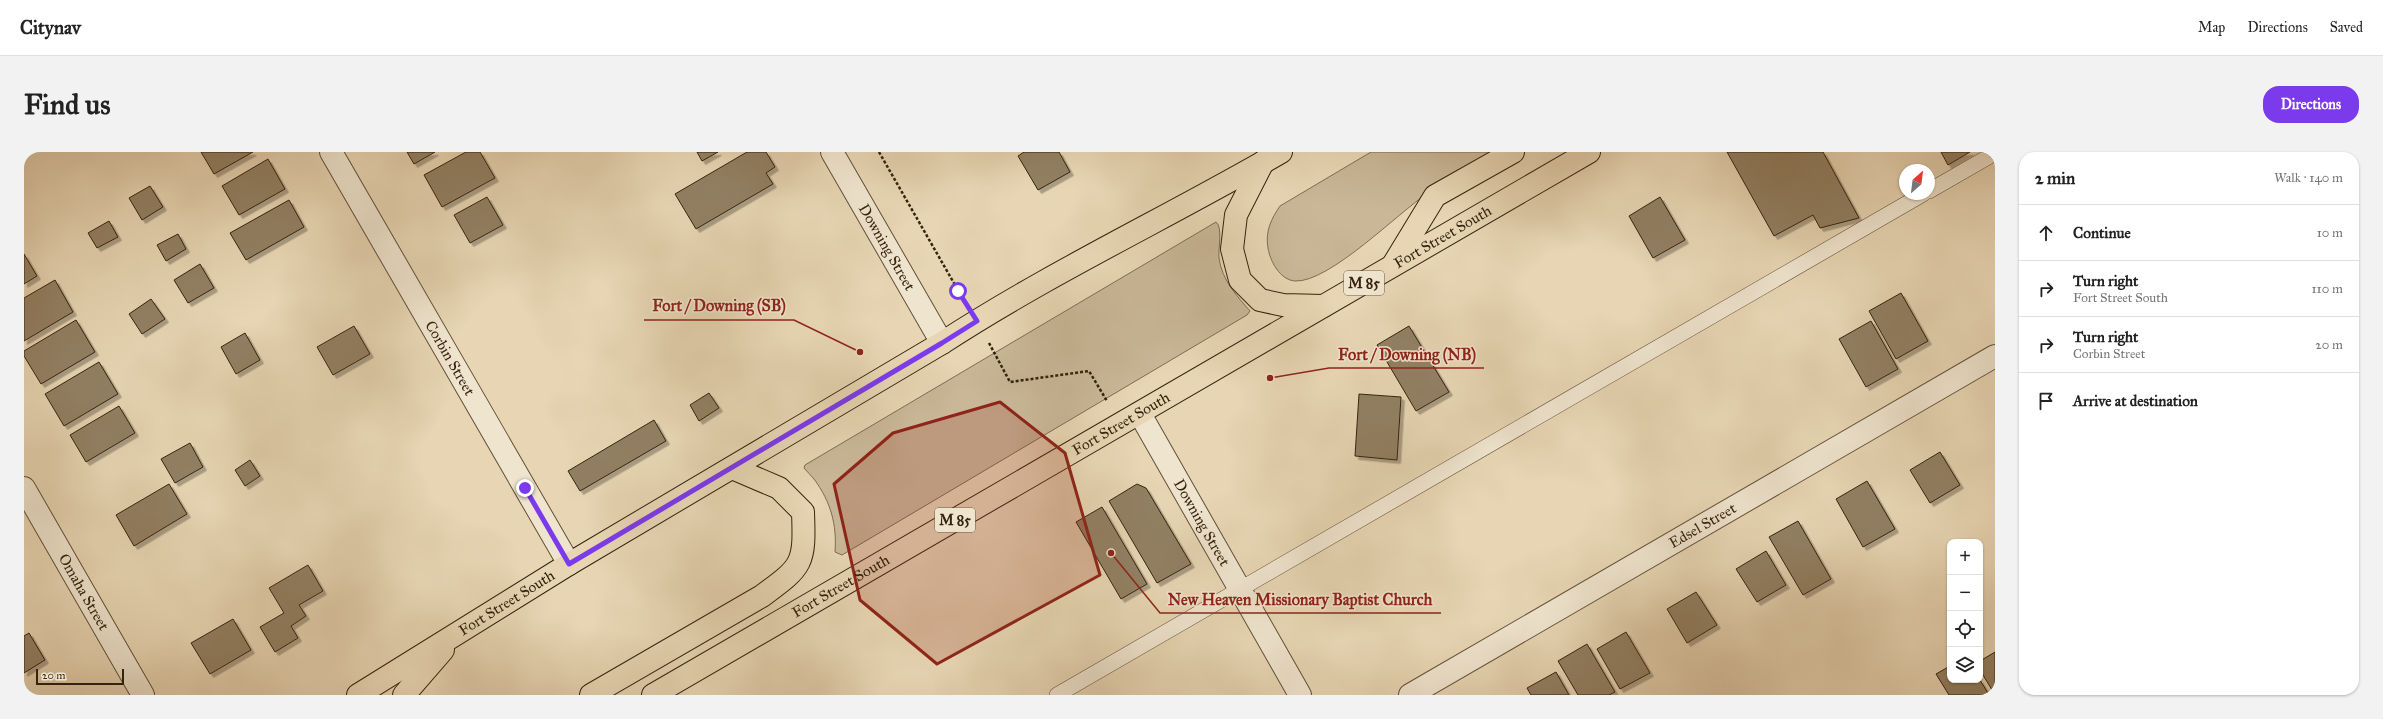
<!DOCTYPE html>
<html lang="en">
<head>
<meta charset="utf-8">
<style>
  body { margin:0; font-family:"IM FELL Great Primer",serif; background:#f2f2f2; color:#222 }
  .controls { position:absolute; right:12px; bottom:12px; display:grid; overflow:hidden; border-radius:8px; box-shadow:0 1px 3px #0004 }
  .controls button { width:36px; height:36px; display:grid; place-items:center; padding:0; border:0; border-bottom:1px solid #e0e0e0; background:#fff; color:#222; font:20px sans-serif }
  .compass { position:absolute; left:1875px; top:12px; width:36px; height:36px; border-radius:50%; background:#fff; box-shadow:0 1px 3px #0004; rotate:28deg }
  .scale { position:absolute; left:12px; bottom:10px; width:88px; box-sizing:border-box; padding-left:4px; border:2px solid #35230f; border-top:0; font-size:11px; line-height:14px; white-space:nowrap; color:#35230f; -webkit-text-stroke:3px #efe4ce; paint-order:stroke }
  .stop { position:absolute; width:12px; height:12px; margin:-9px; border:3px solid #7c3aed; border-radius:50%; background:#fff }
  .stop.end { background:#7c3aed; border-color:#fff; box-shadow:0 1px 4px #0008 }
  .list { margin:0; padding:0; list-style:none }
  h2 { display:flex; justify-content:space-between; align-items:center; height:52px; margin:0; padding:0 16px; font-size:17px }
  h2 small { font-size:13px; font-weight:400; color:#767676 }
  .list li { display:grid; grid-template-columns:26px 1fr auto; gap:12px; align-items:center; box-sizing:border-box; height:56px; padding:0 16px; border-top:1px solid #e0e0e0 }
  .list b { display:block; font-size:15px; white-space:nowrap }
  .list p { margin:0; font-size:13px; white-space:nowrap; color:#767676 }
  .list em { font-size:13px; font-style:normal; color:#767676 }
  .icon { flex:none; width:22px; height:22px; fill:none; stroke:currentColor; stroke-width:2; stroke-linecap:round; stroke-linejoin:round }
  .map { position:relative; flex:none; width:1971px; height:543px; overflow:hidden; border-radius:16px }
  header { display:flex; align-items:center; gap:24px; box-sizing:border-box; height:56px; padding:0 20px; background:#fff; border-bottom:1px solid #e0e0e0 }
  header strong { font-size:19px }
  nav { display:flex; gap:22px; margin-inline-start:auto; font-size:14px }
  .intro { display:flex; align-items:center; justify-content:space-between; box-sizing:border-box; height:96px; padding:0 24px }
  h1 { margin:0; font-size:28px }
  .button { padding:10px 18px; border-radius:16px; background:#7c3aed; color:#fff; font-size:14px; font-weight:700 }
  main { display:flex; gap:24px; padding:0 24px }
  aside { flex:1; background:#fff; border-radius:16px; box-shadow:0 1px 3px #0004 }
  .map>svg:first-child { display:block }
  .green { fill:#c9b797; stroke:#7f6d53 }
  .building { fill:#928064; stroke:#35230f; filter:url(#shadow) }
  .lines { fill:none; stroke-linecap:round; stroke-linejoin:round }
  .service-casing { stroke:#625038; stroke-width:16 }
  .minor-casing { stroke:#625038; stroke-width:24 }
  .primary-casing { stroke:#35230f; stroke-width:24 }
  .path { stroke:#35230f; stroke-width:2.5; stroke-dasharray:3 2; stroke-linecap:butt }
  .service { stroke:#efe4ce; stroke-width:15 }
  .minor { stroke:#efe4ce; stroke-width:22 }
  .primary { stroke:#e7d5b3; stroke-width:22 }
  .route { stroke:#7c3aed; stroke-width:5 }
  .marked { fill:#8f2418; fill-opacity:0.2; stroke:#8f2418; stroke-width:3; stroke-linejoin:round }
  .labels { text-anchor:middle; dominant-baseline:central; stroke-width:3; stroke-linejoin:round; paint-order:stroke }
  .shield { fill:#efe4ce; stroke:#6d5d48; stroke-width:1 }
  .shield-label { font-size:14px; font-weight:bold; fill:#35230f }
  .street-label { font-size:15px; fill:#35230f; stroke:#efe4ce }
  .leader { fill:none; stroke:#8f2418; stroke-width:1.5 }
  .callout-dot { fill:#8f2418; stroke:#efe4ce; stroke-width:1.5 }
  .callout-label { font-size:16px; text-anchor:middle; font-weight:bold; fill:#8f2418; stroke:#efe4ce; stroke-width:3; stroke-linejoin:round; paint-order:stroke }
</style>
</head>
<body>
<header>
<strong>Citynav</strong>
<nav><a>Map</a><a>Directions</a><a>Saved</a></nav>
</header>
<div class="intro"><h1>Find us</h1><a class="button">Directions</a></div>
<main>
<div class="map">
<svg width="1971" height="543" viewBox="0 0 1971 543">
  <defs>
    <filter id="shadow"><feDropShadow dx="3.5" dy="3.5" stdDeviation="0" flood-color="#0004"/></filter>
  </defs>
  <rect width="100%" height="100%" fill="#e7d5b3"/>
  <filter id="stains"><feTurbulence type="fractalNoise" baseFrequency=".005" numOctaves="4"/><feColorMatrix values="0 0 0 0 .2 0 0 0 0 .09 0 0 0 0 .02 0 0 0 .5 -.17"/></filter>
  <radialGradient id="worn" r=".72"><stop offset=".6" stop-color="#630" stop-opacity="0"/><stop offset="1" stop-color="#630" stop-opacity=".3"/></radialGradient>
  <g class="green">
    <path d="M1347 0H1475C1452 14 1427 26 1404 41 1375 60 1305 131 1271 129 1256 128 1246 109 1244 96 1241 80 1247 67 1256 54Z"/>
    <path d="M1192 70C1199 75 1194 97 1195 106 1198 128 1212 143 1226 159L1223 163 818 403 811 400C813 373 807 350 790 327 787 323 783 320 780 316L781 313Z"/>
  </g>
  <g class="building">
    <polygon points="177,0 229,0 190,22"/>
    <polygon points="383,0 411,0 390,12"/>
    <polygon points="442,0 456,0 471,26 418,55 400,23"/>
    <polygon points="673,0 694,0 678,9"/>
    <polygon points="723,0 742,0 751,15 742,21 749,32 672,77 651,42"/>
    <polygon points="1000,0 1035,0 1046,20 1014,38 994,4"/>
    <polygon points="1703,0 1799,0 1835,66 1796,76 1789,63 1750,84"/>
    <polygon points="1917,0 1946,0 1924,13"/>
    <polygon points="244,7 261,37 215,63 198,34"/>
    <polygon points="126,34 139,55 118,68 105,46"/>
    <polygon points="463,45 479,73 446,91 430,63"/>
    <polygon points="1636,45 1661,88 1629,106 1605,64"/>
    <polygon points="265,48 280,75 222,108 206,81"/>
    <polygon points="85,69 94,85 73,96 64,81"/>
    <polygon points="154,82 162,97 142,109 133,93"/>
    <polygon points="0,102 13,124 0,132"/>
    <polygon points="176,112 190,136 164,151 150,128"/>
    <polygon points="31,128 49,160 0,189 0,146"/>
    <polygon points="1877,141 1904,189 1872,207 1845,159"/>
    <polygon points="127,147 141,167 118,182 105,162"/>
    <polygon points="52,168 71,200 17,232 0,204 0,199"/>
    <polygon points="1847,169 1874,217 1842,235 1815,187"/>
    <polygon points="330,174 346,202 309,223 293,195"/>
    <polygon points="1385,174 1425,240 1392,259 1353,193"/>
    <polygon points="221,181 236,208 212,222 197,195"/>
    <polygon points="75,210 94,242 40,274 21,242"/>
    <polygon points="685,241 695,256 675,269 666,253"/>
    <polygon points="1335,242 1377,245 1373,308 1331,304"/>
    <polygon points="95,254 111,281 62,310 46,283"/>
    <polygon points="630,268 642,289 556,339 544,319"/>
    <polygon points="166,291 179,315 151,331 137,307"/>
    <polygon points="1916,300 1936,333 1906,351 1886,318"/>
    <polygon points="226,308 236,324 221,334 211,318"/>
    <polygon points="1843,329 1871,377 1839,395 1812,347"/>
    <polygon points="145,332 163,362 110,394 92,363"/>
    <polygon points="1113,332 1122,336 1167,412 1133,431 1085,349"/>
    <polygon points="1078,355 1123,432 1097,447 1052,370"/>
    <polygon points="1774,369 1807,427 1779,443 1745,385"/>
    <polygon points="1742,399 1762,433 1733,450 1712,417"/>
    <polygon points="284,413 299,439 275,453 282,464 267,474 274,486 251,500 236,475 260,461 245,436"/>
    <polygon points="1672,440 1693,473 1663,491 1643,457"/>
    <polygon points="209,467 227,498 186,522 167,491"/>
    <polygon points="1602,480 1626,521 1596,537 1573,497"/>
    <polygon points="5,481 21,508 0,521 0,484"/>
    <polygon points="1563,492 1591,540 1585,543 1554,543 1534,509"/>
    <polygon points="1971,500 1971,543 1956,518 1956,509"/>
    <polygon points="1926,514 1926,528 1956,528 1965,543 1925,543 1912,522"/>
    <polygon points="1532,520 1545,543 1507,543 1503,536"/>
  </g>
  <g class="lines">
    <g class="service-casing">
      <g id="service">
        <polyline points="1905,39 1971,1"/>
        <polyline points="1033,543 1899,42"/>
      </g>
    </g>
    <g class="minor-casing">
      <g id="minor">
        <path id="s1" d="M307 0 545 412"/>
        <path id="s2" d="M808 0 918 191"/>
        <path id="s3" d="M1116 262 1276 543"/>
        <path id="s4" d="M0 336 119 543"/>
        <path id="s5" d="M1386 543 1971 204"/>
      </g>
    </g>
    <g class="primary-casing">
      <g id="primary">
        <polyline points="1239,10 1212,63 1208,97 1216,128 1236,148 1259,153 1299,154"/>
        <polyline points="1369,113 1411,44 1489,0"/>
        <path id="s6" d="M334 543 545 412 918 191C1027 120 1145 65 1257 0"/>
        <polyline points="380,543 419,498"/>
        <path d="M567 543 738 444C779 414 781 412 779 360L755 336 708 316"/>
        <path id="s7" d="M629 543 1565 0"/>
      </g>
    </g>
    <g class="path">
      <polyline points="855,0 939,147"/>
      <polyline points="965,191 986,230 1065,219 1083,249"/>
    </g>
    <use href="#service" class="service"/>
    <use href="#minor" class="minor"/>
    <use href="#primary" class="primary"/>
  </g>
  <g class="lines">
    <polyline class="route" points="501,336 545,412 918,191 953,169 934,139"/>
  </g>
  <path class="marked" d="M976 250 1041 301 1076 423 913 512 836 448 810 332 869 281Z"/>
  <g class="labels">
    <g class="shield">
      <rect x="1320" y="119" width="40" height="24" rx="3"/>
      <rect x="911" y="356" width="40" height="24" rx="3"/>
    </g>
    <g class="shield-label">
      <text x="1340" y="131">M 85</text>
      <text x="931" y="368">M 85</text>
    </g>
    <g class="street-label">
      <text stroke="none"><textPath href="#s7" startOffset="913">Fort Street South</textPath></text>
      <text stroke="none"><textPath href="#s2" startOffset="110">Downing Street</textPath></text>
      <text stroke="none"><textPath href="#s1" startOffset="238">Corbin Street</textPath></text>
      <text stroke="none"><textPath href="#s7" startOffset="541">Fort Street South</textPath></text>
      <text stroke="none"><textPath href="#s3" startOffset="125">Downing Street</textPath></text>
      <text stroke="none"><textPath href="#s5" startOffset="338">Edsel Street</textPath></text>
      <text stroke="none"><textPath href="#s7" startOffset="217">Fort Street South</textPath></text>
      <text stroke="none"><textPath href="#s4" startOffset="120">Omaha Street</textPath></text>
      <text stroke="none"><textPath href="#s6" startOffset="175">Fort Street South</textPath></text>
    </g>
  </g>
  <path class="leader" d="M836 200L770 168H620M1246 226L1305 216H1460M1087 401L1136 461H1417"/>
  <g class="callout-dot">
    <circle cx="836" cy="200" r="4"/>
    <circle cx="1246" cy="226" r="4"/>
    <circle cx="1087" cy="401" r="4"/>
  </g>
  <g class="callout-label">
    <text x="695" y="159">Fort / Downing (SB)</text>
    <text x="1383" y="208">Fort / Downing (NB)</text>
    <text x="1276" y="453">New Heaven Missionary Baptist Church</text>
  </g>
  <rect width="100%" height="100%" filter="url(#stains)"/>
  <rect width="100%" height="100%" fill="url(#worn)"/>
</svg>
<div class="controls">
<button>+</button>
<button>−</button>
<button><svg class="icon" aria-label="locate" viewBox="0 0 24 24"><circle cx="12" cy="12" r="6"/><path d="M12 2v4M12 18v4M2 12h4M18 12h4"/></svg></button>
<button><svg class="icon" aria-label="layers" viewBox="0 0 24 24"><path d="M12 4l9 5-9 5-9-5zM3 14l9 5 9-5"/></svg></button>
</div>
<svg class="compass" viewBox="-18 -18 36 36"><path d="M0-13l5 13h-10z" fill="#e53935"/><path d="M0 13l5-13h-10z" fill="#767676"/></svg>
<div class="scale">20 m</div>
<div class="stop" style="left:934px;top:139px"></div>
<div class="stop end" style="left:501px;top:336px"></div>
</div>
<aside>
<h2>2 min<small>Walk · 140 m</small></h2>
<ul class="list">
<li><svg class="icon" aria-label="ahead" viewBox="0 0 24 24"><path d="M12 20V5M6 11l6-6 6 6"/></svg><div><b>Continue</b></div><em>10 m</em></li>
<li><svg class="icon" aria-label="right" viewBox="0 0 24 24"><path d="M7 20v-9h11M14 6l5 5-5 5"/></svg><div><b>Turn right</b><p>Fort Street South</p></div><em>110 m</em></li>
<li><svg class="icon" aria-label="right" viewBox="0 0 24 24"><path d="M7 20v-9h11M14 6l5 5-5 5"/></svg><div><b>Turn right</b><p>Corbin Street</p></div><em>20 m</em></li>
<li><svg class="icon" aria-label="arrive" viewBox="0 0 24 24"><path d="M6 21V4h12l-3 4 3 4H6"/></svg><div><b>Arrive at destination</b></div></li>
</ul>
</aside>
</main>
</body>
</html>
